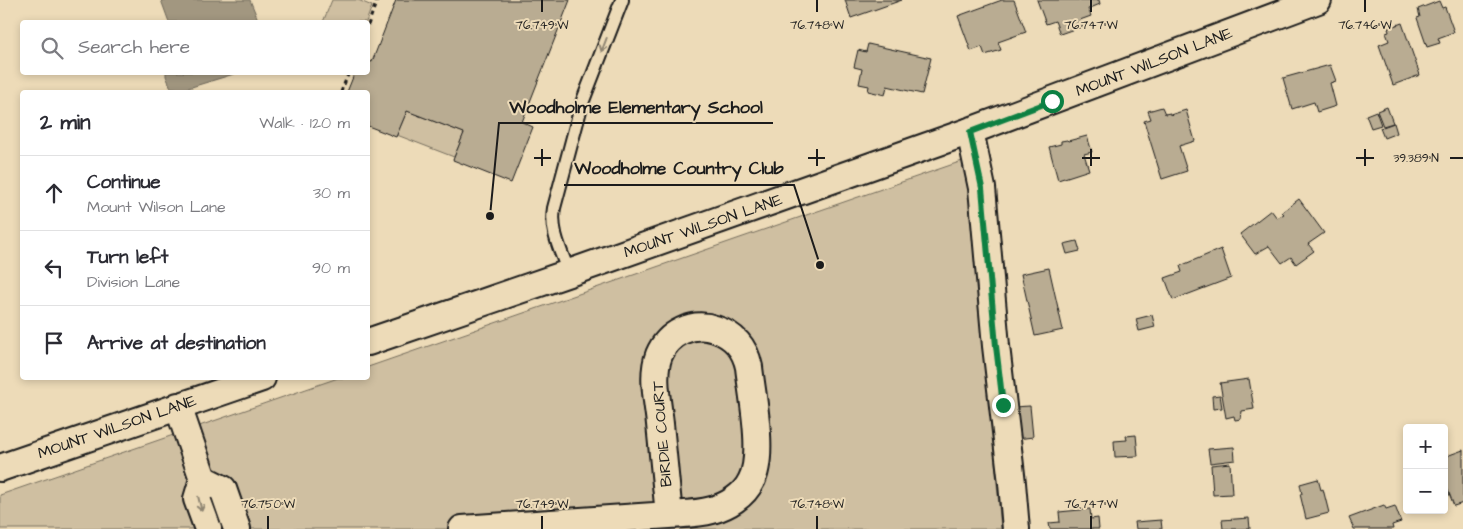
<!DOCTYPE html>
<html lang="en">
<head>
<meta charset="utf-8">
<style>
  body { margin:0; font-family:"Architects Daughter",sans-serif; background:#f7f7f7; color:#2b2b33 }
  .controls { position:absolute; right:15px; bottom:15px; display:grid; overflow:hidden; border-radius:5px; box-shadow:0 2px 8px #0003 }
  .controls button { width:45px; height:45px; display:grid; place-items:center; padding:0; border:0; border-bottom:1px solid #e1e1e2; background:#fff; color:#2b2b33; font:25px sans-serif }
  .stop { position:absolute; width:15px; height:15px; margin:-11px; border:4px solid #0b8043; border-radius:50%; background:#fff }
  .stop.end { background:#0b8043; border-color:#fff; box-shadow:0 1px 5px #0008 }
  .list { margin:0; padding:0; list-style:none }
  h2 { display:flex; justify-content:space-between; align-items:center; height:65px; margin:0; padding:0 20px; font-size:21px }
  h2 small { font-size:16px; font-weight:400; color:#7c7c81 }
  .list li { display:grid; grid-template-columns:32px 1fr auto; gap:15px; align-items:center; box-sizing:border-box; height:75px; padding:0 20px; border-top:1px solid #e1e1e2 }
  .list b { display:block; font-size:19px; white-space:nowrap }
  .list p { margin:0; font-size:16px; white-space:nowrap; color:#7c7c81 }
  .list em { font-size:16px; font-style:normal; color:#7c7c81 }
  .icon { flex:none; width:28px; height:28px; fill:none; stroke:currentColor; stroke-width:2; stroke-linecap:round; stroke-linejoin:round }
  .map { position:relative; flex:none; width:1463px; height:529px; overflow:hidden }
  .search { position:absolute; background:#fff; box-shadow:0 2px 8px #0003; left:20px; top:20px; width:350px; height:55px; display:flex; align-items:center; gap:12px; box-sizing:border-box; padding:0 18px; border-radius:5px; color:#7c7c81; font-size:19px }
  .panel { position:absolute; background:#fff; box-shadow:0 2px 8px #0003; left:20px; top:90px; width:350px; height:290px; border-radius:5px }
  .map>svg:first-child { display:block }
  .green { fill:#cfbfa1; stroke:#766e5e }
  .water { fill:#a29780; stroke:#6c6658 }
  .building { fill:#b9ac92; stroke:#1c1c1c }
  .lines { fill:none; stroke-linecap:round; stroke-linejoin:round }
  .lane-casing { stroke:#1c1c1c; stroke-width:16 }
  .street-casing { stroke:#1c1c1c; stroke-width:30 }
  .path { stroke:#1c1c1c; stroke-width:3; stroke-dasharray:4 4; stroke-linecap:butt }
  .lane { stroke:#eddbb8; stroke-width:12 }
  .street { stroke:#eddbb8; stroke-width:26 }
  .oneway { stroke:#8f8572 }
  .route { stroke:#0b8043; stroke-width:6 }
  .ticks { fill:none; stroke:#1c1c1c; stroke-width:2 }
  .labels { text-anchor:middle; dominant-baseline:central; stroke-width:4; stroke-linejoin:round; paint-order:stroke }
  .street-label { font-size:16px; fill:#1c1c1c; stroke:#eddbb8 }
  .ticks-label { font-size:12px; text-anchor:middle; fill:#1c1c1c; stroke:#eddbb8; stroke-width:4; stroke-linejoin:round; paint-order:stroke }
  .leader { fill:none; stroke:#1c1c1c; stroke-width:2 }
  .callout-dot { fill:#1c1c1c; stroke:#eddbb8; stroke-width:2 }
  .callout-label { font-size:18px; text-anchor:middle; font-weight:bold; fill:#1c1c1c; stroke:#eddbb8; stroke-width:4; stroke-linejoin:round; paint-order:stroke }
</style>
</head>
<body>
<div class="map">
<svg width="1463" height="529" viewBox="0 0 1463 529">
  <rect width="100%" height="100%" fill="#eddbb8"/>
  <filter id="ink" filterUnits="userSpaceOnUse"><feTurbulence type="fractalNoise" baseFrequency=".02" numOctaves="2"/><feDisplacementMap in="SourceGraphic" scale="10" xChannelSelector="R" yChannelSelector="G"/><feConvolveMatrix kernelMatrix="1 2 1 2 8 2 1 2 1" color-interpolation-filters="sRGB"/></filter>
  <g filter="url(#ink)">
    <g class="green">
      <polygon points="332,0 358,0 372,6 366,22 323,22"/>
      <polygon points="407,111 464,133 454,157 397,135"/>
      <polygon points="968,159 1001,529 0,529 0,495 338,378 368,378 368,367"/>
    </g>
    <g class="water">
      <polygon points="161,0 250,0 259,22 169,22"/>
      <polygon points="166,73 166,72 237,73 185,89 171,88 166,76"/>
    </g>
    <g class="building">
      <polygon points="396,0 570,0 522,122 533,127 511,183 453,160 464,133 407,111 396,137 368,126 368,92 347,92 355,72 368,72 368,61 372,62"/>
      <polygon points="845,0 902,0 851,18"/>
      <polygon points="1002,0 1014,0 1026,32 998,42 1001,50 985,55 982,47 971,51 958,16"/>
      <polygon points="1037,0 1099,0 1100,4 1088,9 1091,16 1080,20 1083,26 1060,34 1055,21 1046,24"/>
      <polygon points="1439,1 1442,8 1445,7 1454,32 1438,38 1440,43 1427,47 1417,18 1420,17 1418,9"/>
      <polygon points="1402,23 1420,75 1393,85 1379,45 1389,41 1386,33 1389,32 1388,28"/>
      <polygon points="868,44 931,58 922,94 887,86 885,95 868,91 869,86 859,84 862,69 854,67 858,50 866,52"/>
      <polygon points="1330,65 1336,81 1330,83 1336,106 1317,112 1314,102 1292,109 1283,78"/>
      <polygon points="1162,107 1165,114 1170,113 1170,115 1186,110 1195,141 1179,146 1187,171 1162,179 1144,121 1151,119 1148,111"/>
      <polygon points="1387,107 1393,123 1383,126 1377,111"/>
      <polygon points="1376,111 1381,125 1371,128 1366,115"/>
      <polygon points="1394,123 1397,133 1384,138 1380,128"/>
      <polygon points="1087,136 1092,152 1084,154 1089,170 1058,180 1049,147 1061,144 1061,141 1067,140 1068,141"/>
      <polygon points="1299,199 1324,233 1308,244 1314,251 1296,264 1291,257 1282,263 1269,246 1255,254 1240,234 1271,210 1277,218 1284,214 1282,212"/>
      <polygon points="1077,241 1080,251 1067,254 1064,244"/>
      <polygon points="1221,249 1231,278 1173,300 1165,278 1182,272 1180,266"/>
      <polygon points="1049,268 1063,330 1035,336 1021,274"/>
      <polygon points="1152,315 1155,327 1139,331 1136,319"/>
      <polygon points="1249,379 1254,409 1242,411 1241,419 1235,420 1234,416 1226,418 1220,383"/>
      <polygon points="1220,395 1222,408 1213,409 1212,396"/>
      <polygon points="1030,406 1033,437 1017,439 1013,407"/>
      <polygon points="1136,435 1138,456 1115,457 1114,441 1127,440 1126,436"/>
      <polygon points="1234,447 1235,460 1210,463 1208,449"/>
      <polygon points="1463,450 1463,503 1454,506 1444,480 1444,457"/>
      <polygon points="1230,463 1232,494 1213,495 1211,465"/>
      <polygon points="1318,479 1321,490 1323,489 1329,513 1306,519 1300,494 1302,494 1300,484"/>
      <polygon points="1384,505 1386,509 1395,506 1401,522 1392,525 1393,529 1354,529 1349,518"/>
      <polygon points="1090,509 1091,519 1098,518 1099,529 1050,529 1049,523 1060,522 1059,512"/>
      <polygon points="1249,518 1250,529 1223,529 1222,520"/>
      <polygon points="1161,520 1162,529 1136,529 1135,522"/>
    </g>
    <g class="lines">
      <g class="lane-casing">
        <path id="lane" d="M569 273C561 251 550 231 554 208L582 103 622 0"/>
      </g>
      <g class="street-casing">
        <g id="street">
          <polyline points="970,131 982,188 996,346 1012,483 1016,529"/>
          <polyline points="368,342 569,273 970,131 1318,0"/>
          <polyline points="178,406 203,479 197,499 208,529"/>
          <polyline points="0,468 262,378"/>
          <polyline points="203,479 223,489 237,529"/>
          <path d="M462 529 669 515C683 514 698 514 712 510 727 506 744 496 751 481 765 456 752 396 749 367 745 348 734 335 715 329 693 321 668 333 659 355 651 376 658 403 660 424 663 454 666 484 669 515"/>
        </g>
      </g>
      <g class="path">
        <polyline points="368,25 377,0"/>
        <polyline points="341,92 349,72"/>
      </g>
      <use href="#lane" class="lane"/>
      <use href="#street" class="street"/>
    </g>
    <defs><path id="oneway-shaft" d="M-6 0H5M1.5-3L5.5 0L1.5 3" fill="none" stroke-width="1.6" stroke-linecap="round" stroke-linejoin="round" transform="scale(1.25)"/></defs>
    <g class="oneway">
      <use href="#oneway-shaft" transform="translate(604 45) rotate(111)"/>
      <use href="#oneway-shaft" transform="translate(200 504) rotate(76)"/>
    </g>
  </g>
  <g class="lines" filter="url(#ink)">
    <polyline class="route" points="1003,405 996,346 982,188 970,132 1052,101"/>
  </g>
  <path class="ticks" d="M542 0V12M817 0V12M1091 0V12M1365 0V12M542 149V166M817 149V166M1091 149V166M1365 149V166M534 158H551M808 158H825M1082 158H1100M1356 158H1374M1450 158H1463M268 516V529M542 516V529M817 516V529M1091 516V529"/>
  <g class="labels">
    <g class="street-label">
      <text transform="translate(1154 62) rotate(-21)">MOUNT WILSON LANE</text>
      <text transform="translate(703 226) rotate(-19)">MOUNT WILSON LANE</text>
      <text transform="translate(117 427) rotate(-19)">MOUNT WILSON LANE</text>
      <text transform="translate(662 434) rotate(-95)">BIRDIE COURT</text>
    </g>
  </g>
  <g class="ticks-label">
    <text x="542" y="29">76.749°W</text>
    <text x="817" y="29">76.748°W</text>
    <text x="1091" y="29">76.747°W</text>
    <text x="1365" y="29">76.746°W</text>
    <text x="1416" y="162">39.389°N</text>
    <text x="268" y="508">76.750°W</text>
    <text x="542" y="508">76.749°W</text>
    <text x="817" y="508">76.748°W</text>
    <text x="1091" y="508">76.747°W</text>
  </g>
  <path class="leader" d="M490 216L499 123H773M820 265L794 185H564"/>
  <g class="callout-dot">
    <circle cx="490" cy="216" r="5"/>
    <circle cx="820" cy="265" r="5"/>
  </g>
  <g class="callout-label">
    <text x="636" y="113">Woodholme Elementary School</text>
    <text x="679" y="174">Woodholme Country Club</text>
  </g>
</svg>
<div class="controls">
<button>+</button>
<button>−</button>
</div>
<div class="stop" style="left:1052px;top:101px"></div>
<div class="stop end" style="left:1003px;top:405px"></div>
<div class="search"><svg class="icon" aria-label="search" viewBox="0 0 24 24"><circle cx="10" cy="10" r="6"/><path d="M15 15l6 6"/></svg>Search here</div>
<section class="panel">
<h2>2 min<small>Walk · 120 m</small></h2>
<ul class="list">
<li><svg class="icon" aria-label="ahead" viewBox="0 0 24 24"><path d="M12 20V5M6 11l6-6 6 6"/></svg><div><b>Continue</b><p>Mount Wilson Lane</p></div><em>30 m</em></li>
<li><svg class="icon" aria-label="left" viewBox="0 0 24 24"><path d="M17 20v-9H6M10 6l-5 5 5 5"/></svg><div><b>Turn left</b><p>Division Lane</p></div><em>90 m</em></li>
<li><svg class="icon" aria-label="arrive" viewBox="0 0 24 24"><path d="M6 21V4h12l-3 4 3 4H6"/></svg><div><b>Arrive at destination</b></div></li>
</ul>
</section>
</div>
</body>
</html>
